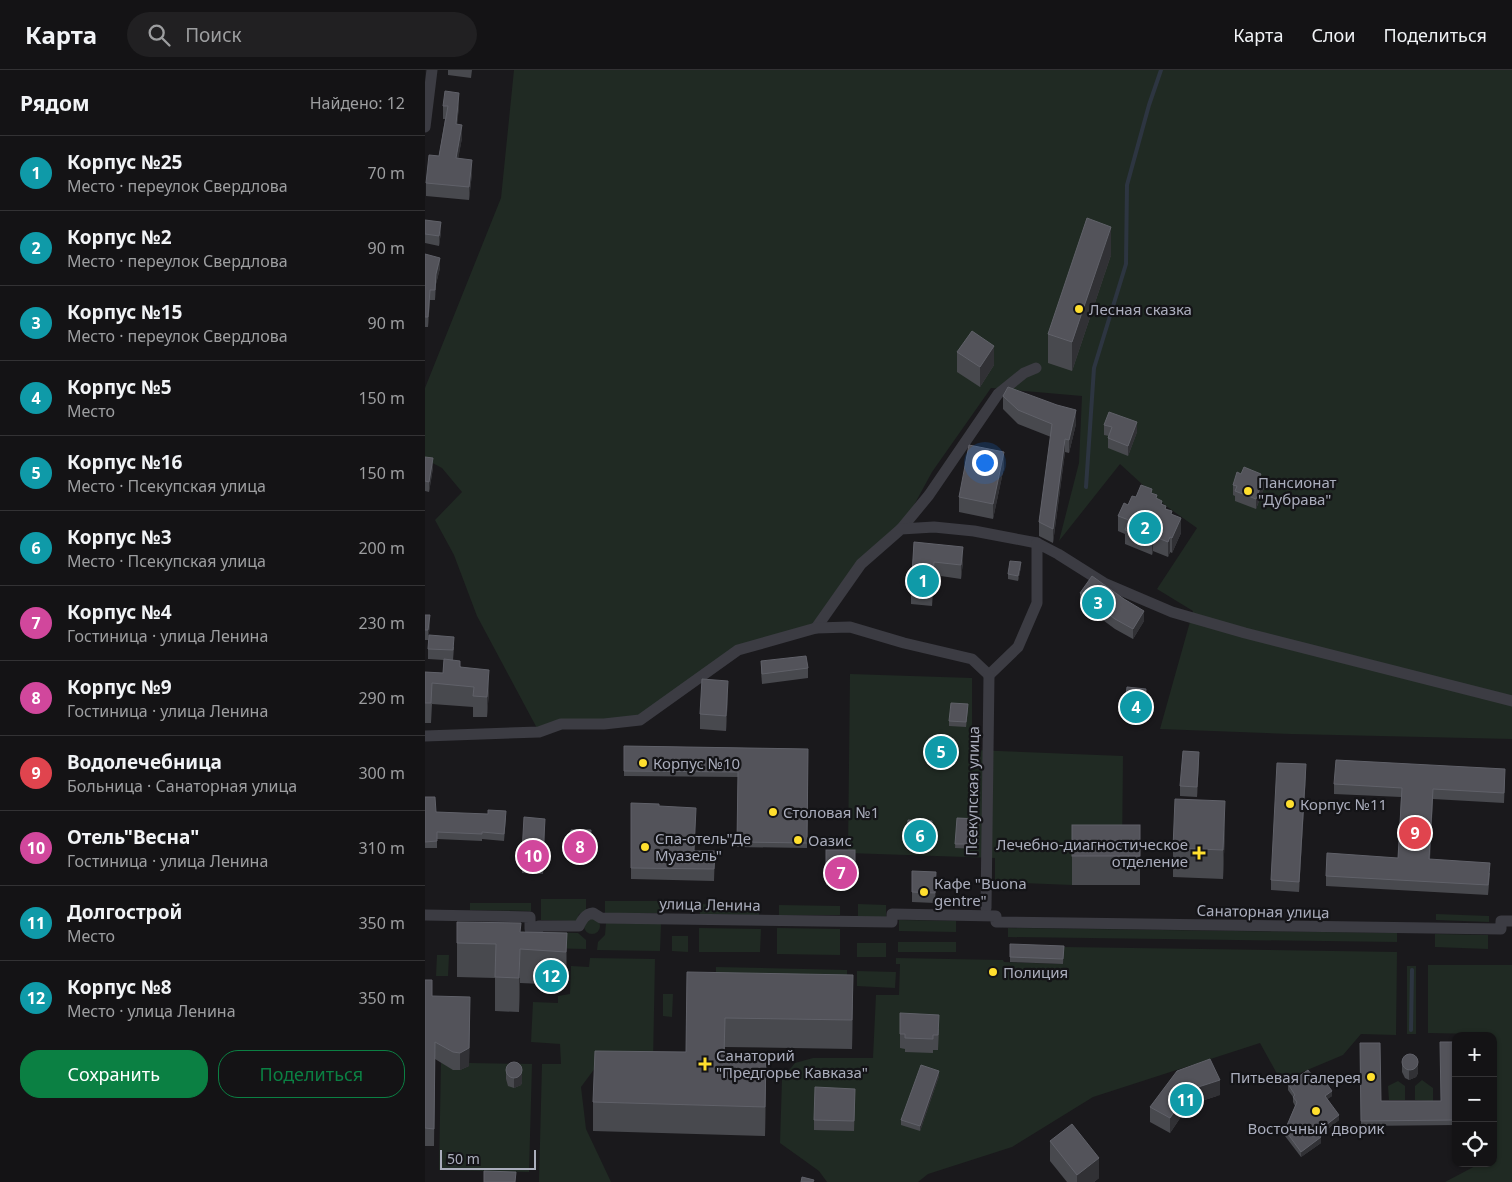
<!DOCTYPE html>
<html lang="ru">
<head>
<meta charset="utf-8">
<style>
  body { margin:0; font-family:"Noto Sans",sans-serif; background:#212022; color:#f1f3f6 }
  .controls { position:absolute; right:15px; bottom:15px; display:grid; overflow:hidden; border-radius:10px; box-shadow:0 1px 4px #0004 }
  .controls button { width:45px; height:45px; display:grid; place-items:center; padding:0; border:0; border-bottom:1px solid #333234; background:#141315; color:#f1f3f6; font:25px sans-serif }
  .scale { position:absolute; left:15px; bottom:12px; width:96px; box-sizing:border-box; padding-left:5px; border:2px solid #aaadbc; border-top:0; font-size:14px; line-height:18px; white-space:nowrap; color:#aaadbc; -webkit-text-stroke:4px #141417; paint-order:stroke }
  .you { position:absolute; left:559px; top:392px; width:18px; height:18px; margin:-12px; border:4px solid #fff; border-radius:50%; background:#1a73e8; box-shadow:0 0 0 8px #1a73e833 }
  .badge { display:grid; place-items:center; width:32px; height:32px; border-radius:50%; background:#0b8043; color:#fff; font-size:16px; font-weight:700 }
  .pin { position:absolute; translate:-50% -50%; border:2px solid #fff; box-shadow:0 1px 5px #0006 }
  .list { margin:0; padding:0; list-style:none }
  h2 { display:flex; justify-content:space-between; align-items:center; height:65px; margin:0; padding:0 20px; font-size:21px }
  h2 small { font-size:16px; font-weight:400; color:#9d9ea0 }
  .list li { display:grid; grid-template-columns:32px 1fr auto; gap:15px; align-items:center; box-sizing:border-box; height:75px; padding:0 20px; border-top:1px solid #333234 }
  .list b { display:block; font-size:19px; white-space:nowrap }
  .list p { margin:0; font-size:16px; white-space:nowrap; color:#9d9ea0 }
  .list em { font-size:16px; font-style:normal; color:#9d9ea0 }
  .actions { display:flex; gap:10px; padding:15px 20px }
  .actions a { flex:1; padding:11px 0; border:1px solid #0b8043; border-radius:20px; text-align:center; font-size:18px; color:#0b8043 }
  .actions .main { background:#0b8043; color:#fff }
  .icon { flex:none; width:28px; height:28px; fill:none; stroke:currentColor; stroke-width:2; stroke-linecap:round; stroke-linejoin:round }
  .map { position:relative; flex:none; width:1087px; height:1112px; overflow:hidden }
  header { display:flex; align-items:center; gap:30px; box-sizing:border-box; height:70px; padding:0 25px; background:#141315; border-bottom:1px solid #333234 }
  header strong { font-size:24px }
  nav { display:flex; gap:28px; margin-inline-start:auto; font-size:18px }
  .search { width:350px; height:45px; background:#212022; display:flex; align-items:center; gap:12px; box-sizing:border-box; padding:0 18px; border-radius:28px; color:#9d9ea0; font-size:19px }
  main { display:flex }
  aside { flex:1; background:#141315 }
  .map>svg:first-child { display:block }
  .green { fill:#202a23 }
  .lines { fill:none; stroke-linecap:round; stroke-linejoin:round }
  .stream { stroke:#2d3541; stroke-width:4 }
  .street { stroke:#3c3c43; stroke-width:11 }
  .wall { fill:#48494e }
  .shaded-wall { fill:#313135 }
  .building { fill:#53535a; stroke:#606169 }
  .poi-dot { fill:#ffdf2e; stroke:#141417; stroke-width:2 }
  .labels { text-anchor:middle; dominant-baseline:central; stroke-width:4.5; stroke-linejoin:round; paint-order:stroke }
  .poi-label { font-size:15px; fill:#aaadbc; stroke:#141417; text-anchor:start }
  .street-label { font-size:15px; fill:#aaadbc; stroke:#141417 }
</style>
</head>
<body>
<header>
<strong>Карта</strong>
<div class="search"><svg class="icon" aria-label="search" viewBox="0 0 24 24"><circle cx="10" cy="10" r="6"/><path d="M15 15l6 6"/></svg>Поиск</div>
<nav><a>Карта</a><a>Слои</a><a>Поделиться</a></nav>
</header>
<main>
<aside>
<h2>Рядом<small>Найдено: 12</small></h2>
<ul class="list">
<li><span class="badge" style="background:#0f9aa8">1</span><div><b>Корпус №25</b><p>Место · переулок Свердлова</p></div><em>70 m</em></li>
<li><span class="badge" style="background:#0f9aa8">2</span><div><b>Корпус №2</b><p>Место · переулок Свердлова</p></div><em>90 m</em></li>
<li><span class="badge" style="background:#0f9aa8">3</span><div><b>Корпус №15</b><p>Место · переулок Свердлова</p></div><em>90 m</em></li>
<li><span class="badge" style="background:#0f9aa8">4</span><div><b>Корпус №5</b><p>Место</p></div><em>150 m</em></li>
<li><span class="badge" style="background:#0f9aa8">5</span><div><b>Корпус №16</b><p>Место · Псекупская улица</p></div><em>150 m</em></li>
<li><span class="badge" style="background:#0f9aa8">6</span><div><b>Корпус №3</b><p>Место · Псекупская улица</p></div><em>200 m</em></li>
<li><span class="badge" style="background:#d1479c">7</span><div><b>Корпус №4</b><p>Гостиница · улица Ленина</p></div><em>230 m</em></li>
<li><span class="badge" style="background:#d1479c">8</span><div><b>Корпус №9</b><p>Гостиница · улица Ленина</p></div><em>290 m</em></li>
<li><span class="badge" style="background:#e0444e">9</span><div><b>Водолечебница</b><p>Больница · Санаторная улица</p></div><em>300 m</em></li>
<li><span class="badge" style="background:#d1479c">10</span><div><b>Отель&quot;Весна&quot;</b><p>Гостиница · улица Ленина</p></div><em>310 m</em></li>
<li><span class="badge" style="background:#0f9aa8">11</span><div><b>Долгострой</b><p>Место</p></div><em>350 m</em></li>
<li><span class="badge" style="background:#0f9aa8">12</span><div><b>Корпус №8</b><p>Место · улица Ленина</p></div><em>350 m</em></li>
</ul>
<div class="actions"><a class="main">Сохранить</a><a>Поделиться</a></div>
</aside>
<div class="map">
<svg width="1087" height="1112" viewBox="0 0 1087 1112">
  <rect width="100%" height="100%" fill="#1a191c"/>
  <g class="green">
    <polygon points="89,0 1087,0 1087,669 867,664 735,659 768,541 732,519 772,458 741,436 695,394 634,471 654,393 657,326 566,318 507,402 476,459 436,494 391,558 313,580 215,650 114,662 52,546 29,485 10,450 37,422 17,398 0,389 0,318 76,128"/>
    <polygon points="425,604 547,608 547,680 698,686 697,784 647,783 647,815 570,812 570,788 423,783"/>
    <polygon points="116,829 161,829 161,842 154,844 152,851 116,850"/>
    <rect x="180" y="831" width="56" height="12"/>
    <polygon points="45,833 106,833 106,841 45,840"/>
    <polygon points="275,834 334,835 334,845 275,844"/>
    <polygon points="433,834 461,835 461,848 433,847"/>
    <polygon points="354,835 415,836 415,845 354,845"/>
    <polygon points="1011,844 1064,846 1064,852 1011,850"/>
    <circle cx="167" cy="856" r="8"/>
    <polygon points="474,850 531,851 531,862 474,861"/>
    <polygon points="181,853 236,854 235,881 172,880 173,872 180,865"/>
    <polygon points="274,858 336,859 335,882 274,882"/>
    <polygon points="352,858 415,859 415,885 352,884"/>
    <polygon points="583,858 972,863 972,872 583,867"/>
    <polygon points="117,862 153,863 161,870 161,879 116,878"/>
    <polygon points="1010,864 1063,865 1063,879 1010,877"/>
    <polygon points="247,866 263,866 263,882 247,881"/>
    <rect x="473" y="872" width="58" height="10"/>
    <rect x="432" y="873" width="29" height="14"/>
    <polygon points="639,877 972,882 971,965 936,964 918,985 856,1011 835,973 668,1027 587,1077 503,1104 493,1112 402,1112 394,1101 355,1073 357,1009 370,993 388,988 448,988 451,925 474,925 475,894 471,894 471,888 578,890 579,892 638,894"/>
    <polygon points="12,885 24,885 23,906 11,906"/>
    <polygon points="165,888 230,889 228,993 170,998 156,1017 161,1059 186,1112 114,1112 117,994 136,994 135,974 106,972 108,932 133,933 133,926 145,924 146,896 164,897"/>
    <polygon points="1003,895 1087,895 1087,1112 1020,1112 1056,1093 1068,1093 1068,966 1056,966 1055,964 1003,963"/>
    <rect x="982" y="896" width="9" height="68"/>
    <polygon points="291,897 422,900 422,917 291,913"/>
    <polygon points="432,901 471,902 470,918 432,916"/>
    <polygon points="238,924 248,924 247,947 238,946"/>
    <path d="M16 992C26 999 32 1001 44 996V993L107 994 104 1102 14 1100Z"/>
    <polygon points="997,1010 1008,1018 1008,1031 990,1030 990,1016"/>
    <polygon points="973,1011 980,1016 980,1030 964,1030 963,1016"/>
  </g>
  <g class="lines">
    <g class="stream">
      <polyline points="661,417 669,298 701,194 702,115 724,35 736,0"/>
      <polyline points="986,960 987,900"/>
    </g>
    <g class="street">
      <polyline points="0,57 7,0"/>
      <polyline points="476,459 504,425 573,324 599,303 611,298"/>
      <polyline points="391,558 436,494 476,459 509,457 549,461 612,473"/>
      <polyline points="0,666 114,662 136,654 179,654 215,650 313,580 391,558 425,557 479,573 547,589 564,605 593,577 612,533 612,473 633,484 679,513 747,542 820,563 1087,631"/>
      <polyline points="561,838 564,605"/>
      <path d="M0 845 105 847V859L113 860 114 856H154C157 850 160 844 168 843L176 848 467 852V844L571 846V852L1076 859V851H1087"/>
    </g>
  </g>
  <g class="wall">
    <polygon points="23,0 47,0 46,8 23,5"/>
    <polygon points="18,36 34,36 32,54 37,68 33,88 47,103 44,130 1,126 1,113 14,86 20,49 18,49"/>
    <polygon points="0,150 16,162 14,176 0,173"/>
    <polygon points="0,184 15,198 11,214 10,230 5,230 3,257 0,257"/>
    <polygon points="686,185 647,301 623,293 623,264"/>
    <polygon points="532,282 569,295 555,317 532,302"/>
    <polygon points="578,326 651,354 644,383 640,382 628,473 614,466 614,452 626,367 593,354 578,339"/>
    <polygon points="679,355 712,362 703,386 683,378 683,368 684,366 679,365"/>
    <polygon points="0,387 8,398 4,422 0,421"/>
    <polygon points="579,397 568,449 534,442 534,427"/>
    <polygon points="816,404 836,407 839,418 831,439 810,431 810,426 808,425 808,415"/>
    <polygon points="727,423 747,445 756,463 747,483 745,482 743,487 728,481 727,485 700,474 700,464 693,461 693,446 703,435 711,427"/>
    <polygon points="489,472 538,491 536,509 509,505 507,536 486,534 486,521"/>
    <polygon points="596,497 593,511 583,509 583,504"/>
    <polygon points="655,523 719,551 708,569 690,559 655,533"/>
    <polygon points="0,545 5,555 3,570 0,570"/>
    <polygon points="29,577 28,590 64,620 62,647 48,647 48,637 7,634 6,653 0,653 0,602 18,603 19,590 3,589 3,579"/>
    <polygon points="336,591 383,598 383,608 337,614 336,601"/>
    <polygon points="303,626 301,661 275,659 275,644"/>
    <polygon points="721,628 720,647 700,646 700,636"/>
    <polygon points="543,639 541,657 524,656 524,651"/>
    <polygon points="504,668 529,669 528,691 504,690"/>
    <polygon points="199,676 383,679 382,778 312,777 313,707 199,706"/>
    <polygon points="774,692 772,727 755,726 755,716"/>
    <polygon points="881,704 874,822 846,820 846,810"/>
    <polygon points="1080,709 1079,733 1008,729 1005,789 1065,803 1063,825 901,816 901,806 973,788 976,727 909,724 909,714"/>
    <polygon points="0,727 11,742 81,748 79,771 57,769 57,771 12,769 12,778 0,778"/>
    <polygon points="206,733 234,736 270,781 290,781 289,811 206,809"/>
    <polygon points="532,748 554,749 553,779 530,778"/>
    <polygon points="483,750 507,751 506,777 482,776"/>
    <rect x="647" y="755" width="68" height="60"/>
    <polygon points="146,760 166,760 165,790 145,789"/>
    <polygon points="800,760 798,809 748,807 748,778"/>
    <polygon points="120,768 118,804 97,803 97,783"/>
    <polygon points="401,780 430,805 430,815 401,815"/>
    <polygon points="487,801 511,812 510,833 487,832"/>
    <polygon points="96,862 142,863 141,915 95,913 94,942 70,941 70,908 32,907 32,873"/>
    <polygon points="639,876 638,894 585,892 585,887"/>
    <polygon points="262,902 428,934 427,979 300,977 300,985 341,1015 340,1066 168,1061 168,1032 261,982"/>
    <polygon points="0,910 7,926 45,944 44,996 35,1000 28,1000 10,989 9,1076 0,1076"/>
    <polygon points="514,959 513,980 508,980 508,983 480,982 480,979 475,978 475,964"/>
    <polygon points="1031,972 1031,1055 936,1056 935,973 956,1031 1016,1031"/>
    <polygon points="977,992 993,1003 991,1007 984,1010 980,1008 977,1002"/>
    <polygon points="81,999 97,1012 96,1015 89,1018 83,1016 81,1009"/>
    <polygon points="514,1006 495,1061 476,1055 476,1050"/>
    <polygon points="889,1008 907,1026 902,1029 914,1050 895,1065 896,1073 876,1087 860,1066 860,1060 870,1036 868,1032 868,1027 863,1020 863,1014"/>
    <polygon points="795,1025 764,1035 745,1063 725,1052 725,1037"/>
    <polygon points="430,1029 429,1061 389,1060 389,1050"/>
    <polygon points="625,1071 674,1108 669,1112 642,1112 625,1091"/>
  </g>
  <g class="shaded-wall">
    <polygon points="34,23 34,36 31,67 31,54"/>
    <polygon points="37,55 37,68 31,101 31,88"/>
    <polygon points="47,90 47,103 44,130 44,117"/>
    <polygon points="16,152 16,162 14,176 14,166"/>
    <polygon points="686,157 686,185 647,301 647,272"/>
    <polygon points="15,188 15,198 11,214 10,230 11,204"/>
    <polygon points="5,220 5,230 3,257 3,247"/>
    <polygon points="569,276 569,295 555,317 555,297"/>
    <polygon points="651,340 651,354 644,383 644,370"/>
    <polygon points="712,352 712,362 703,386 703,376"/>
    <polygon points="640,369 640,382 628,473 628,459"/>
    <polygon points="579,382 579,397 568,449 568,434"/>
    <polygon points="8,388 8,398 4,422 4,412"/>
    <polygon points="839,408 839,418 831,439 831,429"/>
    <polygon points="756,448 756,463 747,483 747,468"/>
    <polygon points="728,466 728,481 727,485 727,470"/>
    <polygon points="745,467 745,482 743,487 743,472"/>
    <polygon points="538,477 538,491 536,509 536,495"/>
    <polygon points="509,492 509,505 507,536 507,522"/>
    <polygon points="596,492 596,497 593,511 593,506"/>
    <polygon points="719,541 719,551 708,569 708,559"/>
    <polygon points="5,545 5,555 3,570 3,560"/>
    <polygon points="64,600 64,620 62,647 62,627"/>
    <polygon points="303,611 303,626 301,661 301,646"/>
    <polygon points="774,682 774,692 772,727 772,717"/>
    <polygon points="881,694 881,704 874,822 874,812"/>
    <polygon points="1008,719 1008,729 1004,799 1004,789"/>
    <polygon points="800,731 800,760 798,809 798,780"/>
    <polygon points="120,749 120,768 118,804 118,785"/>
    <polygon points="142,863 142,897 141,915 141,882"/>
    <polygon points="95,879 95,913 94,942 94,908"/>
    <polygon points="428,905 428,934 427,979 427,950"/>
    <polygon points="45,927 44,996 35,1000 35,983"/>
    <polygon points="341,986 341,1015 340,1066 340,1037"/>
    <polygon points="993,993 993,1003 991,1007 984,1010 984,1000"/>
    <polygon points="514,1001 514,1006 495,1061 495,1056"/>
    <polygon points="97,1002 97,1012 96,1015 89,1018 89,1008"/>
    <polygon points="795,1010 795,1025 764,1035 745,1063 745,1048 764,1020"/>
    <polygon points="907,1021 907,1026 900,1031 900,1026"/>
    <polygon points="914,1045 914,1050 892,1067 892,1062"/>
    <polygon points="896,1067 896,1073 876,1087 876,1082"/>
    <polygon points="674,1088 674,1108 669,1112 652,1112 652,1105"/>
  </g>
  <g class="building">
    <polygon points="20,21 34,23 31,54 37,55 31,88 47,90 44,117 1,113 4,85 14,86 23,36 18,36"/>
    <polygon points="662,148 686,157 647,272 623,264"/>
    <polygon points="0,150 16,152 14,166 0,164"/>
    <polygon points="0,184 15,188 11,204 10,220 5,220 3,247 0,247"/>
    <polygon points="547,261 569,276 555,297 532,282"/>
    <polygon points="583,317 632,335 651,340 644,370 640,369 628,459 614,452 627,354 593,340 578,326"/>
    <polygon points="684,342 712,352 703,376 683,368 687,357 679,355"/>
    <polygon points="544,375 579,382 568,434 534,427"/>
    <polygon points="0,387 8,388 4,412 0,411"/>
    <polygon points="819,397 836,404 835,406 839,408 831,429 810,421 812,416 808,415 812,402 816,404"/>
    <polygon points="716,415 727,419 726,423 732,425 731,428 737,431 736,434 741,436 740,439 747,441 746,444 756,448 747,468 745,467 743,472 728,466 727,470 700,460 704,450 693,446 699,433 703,435 707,426 711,427"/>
    <polygon points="489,472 538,477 536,495 509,492 507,522 486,521"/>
    <polygon points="585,491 596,492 593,506 583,504"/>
    <polygon points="667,506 699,529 719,541 708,559 690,549 655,523"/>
    <polygon points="0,545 5,545 3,560 0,560"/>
    <polygon points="4,565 29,567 28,580 3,579"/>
    <polygon points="381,586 383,598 337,604 336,591"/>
    <polygon points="19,589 35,591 35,597 64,600 62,627 48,626 49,617 7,613 6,633 0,633 0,602 18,603"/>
    <polygon points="277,609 303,611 301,646 275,644"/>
    <polygon points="702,617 721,619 720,637 700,636"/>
    <polygon points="526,633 543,634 541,652 524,651"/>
    <polygon points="504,668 529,669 528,686 504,685"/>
    <polygon points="199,676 383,679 382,773 312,772 313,702 199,701"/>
    <polygon points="758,681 774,682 772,717 755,716"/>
    <polygon points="911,690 1080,699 1079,723 1008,719 1004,789 1065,793 1063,815 901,806 902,783 973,788 977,718 909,714"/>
    <polygon points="852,693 881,694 874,812 846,810"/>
    <polygon points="0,727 10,727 11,742 63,744 63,740 81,741 79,764 57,762 57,764 12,762 12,771 0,772"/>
    <polygon points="750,729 800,731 798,780 748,778"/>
    <polygon points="206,733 234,734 234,736 271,738 269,781 290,781 289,799 206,798"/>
    <polygon points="99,747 120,749 118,785 97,783"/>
    <polygon points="532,748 554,749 553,774 530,774"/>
    <polygon points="483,750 507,751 506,772 482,771"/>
    <rect x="647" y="755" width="68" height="31"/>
    <polygon points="146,760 166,760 165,785 145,784"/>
    <rect x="401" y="780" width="29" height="25"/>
    <polygon points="487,801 511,802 510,823 487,822"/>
    <polygon points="32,852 96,853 95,862 142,863 141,882 95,879 94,908 70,907 71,874 32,873"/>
    <polygon points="585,874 639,876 638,889 585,887"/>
    <polygon points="262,902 428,905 427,950 300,948 299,985 341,986 340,1037 168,1032 170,981 261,982"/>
    <polygon points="0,910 7,910 7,926 45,927 44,978 35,983 28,982 10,972 9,1059 0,1058"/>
    <polygon points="475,943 514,945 513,965 508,965 508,969 480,968 480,964 475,964"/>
    <polygon points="1015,972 1031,972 1031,1050 936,1051 935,973 955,973 956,1031 1016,1031"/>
    <circle cx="985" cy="992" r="8"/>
    <polygon points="785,989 795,1010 764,1020 745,1048 725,1037 752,1001"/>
    <circle cx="89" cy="1000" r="8"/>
    <polygon points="496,995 514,1001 495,1056 476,1050"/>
    <polygon points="883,1000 889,1008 895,1004 907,1021 900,1026 914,1045 892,1062 896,1067 876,1082 860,1060 872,1032 868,1027 870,1025 863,1014"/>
    <polygon points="390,1017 430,1019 429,1051 389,1050"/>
    <polygon points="647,1054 674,1088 652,1105 625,1071"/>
    <polygon points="59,1101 91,1102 90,1112 59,1112"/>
    <polygon points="377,1107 389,1110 388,1112 376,1112"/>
  </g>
  <g class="poi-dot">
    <circle cx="654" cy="239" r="5"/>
    <circle cx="823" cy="421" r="5"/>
    <circle cx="218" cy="693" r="5"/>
    <circle cx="865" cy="734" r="5"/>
    <circle cx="348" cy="742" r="5"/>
    <circle cx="373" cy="770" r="5"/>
    <circle cx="220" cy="777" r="5"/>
    <path d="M771.5 775.5h5v5h5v5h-5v5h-5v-5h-5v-5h5z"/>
    <circle cx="499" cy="822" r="5"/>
    <circle cx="568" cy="902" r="5"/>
    <path d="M277.5 986.5h5v5h5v5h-5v5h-5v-5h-5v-5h5z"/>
    <circle cx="946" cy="1007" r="5"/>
    <circle cx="891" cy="1041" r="5"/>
  </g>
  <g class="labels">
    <g class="poi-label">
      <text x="664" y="239">Лесная сказка</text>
      <text x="833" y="412">Пансионат<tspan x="833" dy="17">"Дубрава"</tspan></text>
      <text x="228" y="693">Корпус №10</text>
      <text x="875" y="734">Корпус №11</text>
      <text x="358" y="742">Столовая №1</text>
      <text x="230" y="768">Спа-отель"Де<tspan x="230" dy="17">Муазель"</tspan></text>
      <text x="383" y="770">Оазис</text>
      <text x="763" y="774" text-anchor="end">Лечебно-диагностическое<tspan x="763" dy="17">отделение</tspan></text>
      <text x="509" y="813">Кафе "Buona<tspan x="509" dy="17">gentre"</tspan></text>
      <text x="578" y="902">Полиция</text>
      <text x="291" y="985">Санаторий<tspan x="291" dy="17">"Предгорье Кавказа"</tspan></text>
      <text x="936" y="1007" text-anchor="end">Питьевая галерея</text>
      <text x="891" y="1058" text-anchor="middle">Восточный дворик</text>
    </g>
    <g class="street-label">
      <text transform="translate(547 721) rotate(-89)">Псекупская улица</text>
      <text transform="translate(285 834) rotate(1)">улица Ленина</text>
      <text transform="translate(838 841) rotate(1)">Санаторная улица</text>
    </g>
  </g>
</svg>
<div class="controls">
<button>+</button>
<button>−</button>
<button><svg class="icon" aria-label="locate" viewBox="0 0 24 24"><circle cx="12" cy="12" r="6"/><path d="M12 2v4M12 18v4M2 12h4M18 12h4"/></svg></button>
</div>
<div class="scale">50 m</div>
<div class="you"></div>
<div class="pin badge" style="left:498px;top:511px;background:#0f9aa8">1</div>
<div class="pin badge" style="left:720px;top:458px;background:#0f9aa8">2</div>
<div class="pin badge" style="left:673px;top:533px;background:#0f9aa8">3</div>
<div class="pin badge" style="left:711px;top:637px;background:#0f9aa8">4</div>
<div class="pin badge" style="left:516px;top:682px;background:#0f9aa8">5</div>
<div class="pin badge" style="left:495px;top:766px;background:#0f9aa8">6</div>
<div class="pin badge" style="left:416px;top:803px;background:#d1479c">7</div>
<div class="pin badge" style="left:155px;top:777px;background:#d1479c">8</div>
<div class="pin badge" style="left:990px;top:763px;background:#e0444e">9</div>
<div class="pin badge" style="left:108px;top:786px;background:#d1479c">10</div>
<div class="pin badge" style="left:761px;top:1030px;background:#0f9aa8">11</div>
<div class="pin badge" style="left:126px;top:906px;background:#0f9aa8">12</div>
</div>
</main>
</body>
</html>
